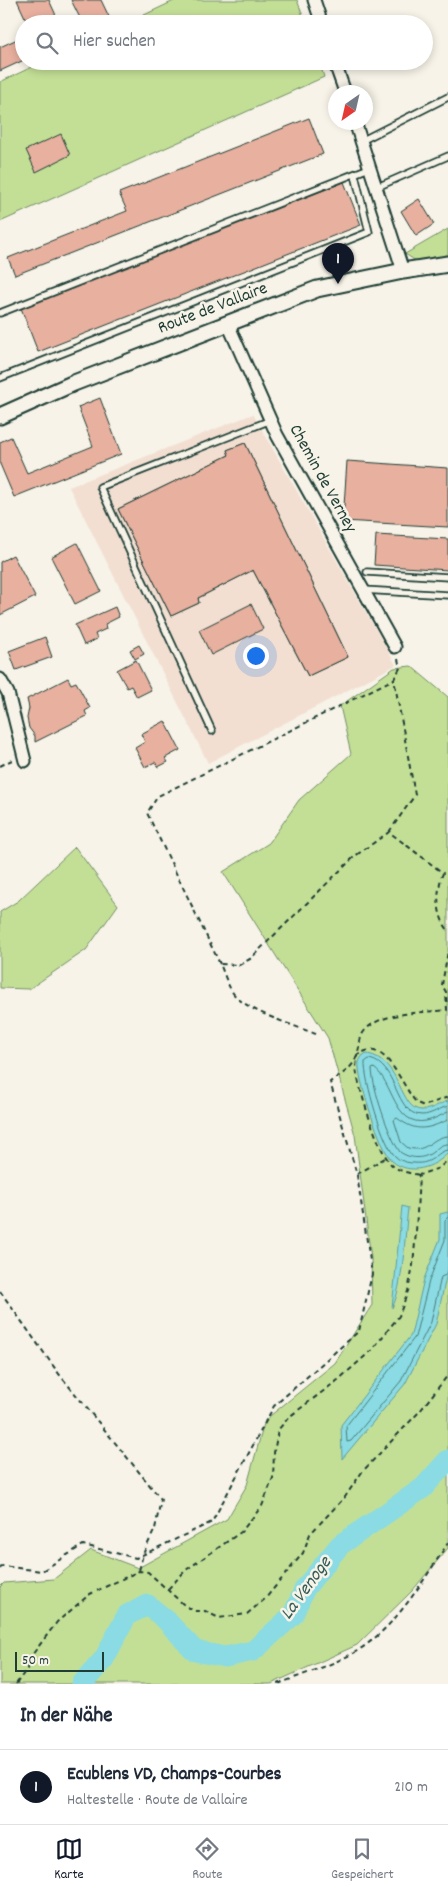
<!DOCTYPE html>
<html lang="de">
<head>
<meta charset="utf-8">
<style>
  body { margin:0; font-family:Dekko,sans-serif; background:#f6f6f7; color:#1f2937 }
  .compass { position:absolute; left:328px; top:85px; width:45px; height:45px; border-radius:50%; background:#fff; box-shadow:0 2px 8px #0003; rotate:214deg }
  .scale { position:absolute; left:15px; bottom:12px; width:89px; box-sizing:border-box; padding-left:5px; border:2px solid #1f3d34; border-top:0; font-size:14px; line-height:18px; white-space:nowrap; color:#1f3d34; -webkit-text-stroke:4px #f7f3e8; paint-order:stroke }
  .you { position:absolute; left:255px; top:655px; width:18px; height:18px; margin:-12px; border:4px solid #fff; border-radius:50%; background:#1a73e8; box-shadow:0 0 0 8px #1a73e833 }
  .badge { display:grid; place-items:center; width:32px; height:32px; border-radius:50%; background:#111827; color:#fff; font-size:16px; font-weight:700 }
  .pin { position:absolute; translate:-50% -41px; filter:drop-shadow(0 1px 2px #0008) }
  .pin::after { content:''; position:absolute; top:26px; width:18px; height:15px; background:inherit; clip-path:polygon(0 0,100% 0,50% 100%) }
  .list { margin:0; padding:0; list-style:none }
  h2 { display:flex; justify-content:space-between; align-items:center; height:65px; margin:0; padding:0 20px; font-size:21px }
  h2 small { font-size:16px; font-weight:400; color:#747a83 }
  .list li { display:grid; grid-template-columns:32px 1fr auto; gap:15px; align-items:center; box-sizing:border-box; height:75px; padding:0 20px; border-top:1px solid #e0e1e3 }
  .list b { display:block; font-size:19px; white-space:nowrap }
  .list p { margin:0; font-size:16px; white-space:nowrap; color:#747a83 }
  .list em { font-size:16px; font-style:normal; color:#747a83 }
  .icon { flex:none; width:28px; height:28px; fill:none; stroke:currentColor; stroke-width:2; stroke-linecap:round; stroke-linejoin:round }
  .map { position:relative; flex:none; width:448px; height:1684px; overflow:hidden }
  .search { position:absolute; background:#fff; box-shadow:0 2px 8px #0003; left:15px; right:15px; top:15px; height:55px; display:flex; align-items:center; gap:12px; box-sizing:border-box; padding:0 18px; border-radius:28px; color:#747a83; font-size:19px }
  .sheet { height:140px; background:#fff }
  nav { display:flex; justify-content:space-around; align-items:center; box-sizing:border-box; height:70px; border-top:1px solid #e0e1e3; background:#fff; font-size:14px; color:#747a83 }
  nav a { display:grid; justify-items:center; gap:2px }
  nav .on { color:#111827 }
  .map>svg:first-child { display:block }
  .built { fill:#f2dfd2 }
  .green { fill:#c3df96; stroke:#718e65 }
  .water { fill:#8adbe3; stroke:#5f9c9d }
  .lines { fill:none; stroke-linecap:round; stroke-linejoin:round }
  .shore { stroke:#4a7c7a; stroke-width:1 }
  .river { stroke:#8adbe3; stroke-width:21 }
  .building { fill:#e8b09f; stroke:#1f3d34; fill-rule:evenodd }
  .lane-casing { stroke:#1f3d34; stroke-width:9 }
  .street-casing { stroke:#1f3d34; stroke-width:15 }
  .secondary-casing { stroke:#1f3d34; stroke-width:19 }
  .path { stroke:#1f3d34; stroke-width:2; stroke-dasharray:5 4; stroke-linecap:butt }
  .lane { stroke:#f7f3e8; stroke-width:5.5 }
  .street { stroke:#f7f3e8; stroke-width:11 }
  .secondary { stroke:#f7f3e8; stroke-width:15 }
  .labels { text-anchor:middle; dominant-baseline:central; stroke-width:5; stroke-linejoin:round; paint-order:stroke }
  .street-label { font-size:18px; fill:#1f3d34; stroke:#f7f3e8 }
  .water-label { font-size:19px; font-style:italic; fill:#345d57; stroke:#f7f3e8 }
</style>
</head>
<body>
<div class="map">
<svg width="448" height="1684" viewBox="0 0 448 1684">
  <rect width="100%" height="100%" fill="#f7f3e8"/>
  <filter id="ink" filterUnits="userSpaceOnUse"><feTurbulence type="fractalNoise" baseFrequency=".02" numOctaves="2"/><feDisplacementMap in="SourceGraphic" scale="10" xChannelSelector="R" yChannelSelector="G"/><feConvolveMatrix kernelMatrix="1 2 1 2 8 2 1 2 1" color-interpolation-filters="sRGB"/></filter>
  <g filter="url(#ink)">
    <polygon class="built" points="253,414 396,665 208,763 69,487"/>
    <g class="green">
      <polygon points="176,0 297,0 306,24 125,24"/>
      <polygon points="45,61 319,61 324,77 0,222 0,82"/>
      <polygon points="448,229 448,256 416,261 405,254"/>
      <polygon points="411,666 448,697 448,1548 412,1591 357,1645 271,1684 0,1684 0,1587 4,1583 54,1579 91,1550 138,1568 227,1519 247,1485 265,1420 335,1363 372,1305 371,1258 355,1135 328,1038 223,872 269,843 299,800 351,754 340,706 394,668"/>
      <polygon points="75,847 118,905 86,950 29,989 0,988 0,912 18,901"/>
    </g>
    <g class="water">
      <path d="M368 1054C401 1060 400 1111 422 1110 431 1110 440 1103 448 1101V1153C434 1168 410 1176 392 1161 382 1152 356 1076 359 1062 359 1061 362 1056 363 1055Z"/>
      <path d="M402 1206 408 1208C405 1234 403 1287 392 1308Z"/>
      <polygon points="448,1212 448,1268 436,1324 405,1384 342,1459 341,1425 411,1335 424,1279 440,1239 440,1214"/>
    </g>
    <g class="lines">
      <g class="shore">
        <path d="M448 1106C440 1108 431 1115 422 1115 394 1115 398 1064 369 1059L365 1062C364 1079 383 1146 396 1157 400 1161 408 1163 414 1163 434 1165 436 1151 448 1150"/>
        <path d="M448 1112C441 1115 433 1120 426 1121 394 1127 393 1081 374 1068L372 1069C373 1089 388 1135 400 1152 410 1159 424 1160 434 1151 439 1147 441 1144 448 1144"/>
        <path d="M448 1120C427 1129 417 1133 397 1118L394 1120 401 1142 408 1148C429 1153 430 1137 448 1136"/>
        <polyline points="448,1217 445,1220 445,1240 429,1281 415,1337 346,1426 347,1442 351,1441 401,1381 431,1322 441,1277 448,1274"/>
      </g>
      <polyline class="river" points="82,1684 104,1659 127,1615 148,1605 165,1619 195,1651 225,1657 253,1651 293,1615 305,1588 340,1545 423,1488 448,1460"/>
    </g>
    <g class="building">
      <polygon points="17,0 49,0 60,24 28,24"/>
      <polygon points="71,0 101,0 111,21 105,24 83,24"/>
      <polygon points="24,36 24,60 0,71 0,47"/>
      <polygon points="309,118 323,154 15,275 8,258 127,211 119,193"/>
      <polygon points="61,134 70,155 36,172 26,150"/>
      <polygon points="344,182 361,225 38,352 21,308"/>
      <polygon points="419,199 434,224 416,236 401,211"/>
      <polygon points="100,398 121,454 14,497 0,464 0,442 11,437 27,473 93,446 78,407"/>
      <path d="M245 443 348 657 308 676 253 570 198 598 199 603 171 616 118 509 229 455 227 450ZM242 489 246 495 242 499 245 509 160 554 150 535Z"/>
      <polygon points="245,443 348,657 308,676 253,570 198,598 199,603 171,616 118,509 229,455 227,450"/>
      <polygon points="347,461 448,468 448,527 343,521"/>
      <polygon points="376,535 448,539 448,570 374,565"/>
      <polygon points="77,543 101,591 75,604 51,557"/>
      <polygon points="13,555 35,597 0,615 0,562"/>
      <polygon points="251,604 263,629 211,655 199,630"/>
      <polygon points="115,607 119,617 105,624 106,629 95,634 97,639 84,645 75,625"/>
      <polygon points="45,637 52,657 16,670 9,651"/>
      <polygon points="139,645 144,654 135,659 130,650"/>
      <polygon points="136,660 151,690 137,697 131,686 127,688 117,670"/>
      <polygon points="68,678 71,684 76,682 90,708 85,711 87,716 35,742 35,736 29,728 27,718 29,708 27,699"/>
      <polygon points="165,721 180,750 165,758 168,762 158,767 155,762 145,767 135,748 145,742 141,734"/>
    </g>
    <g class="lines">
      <g class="lane-casing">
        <g id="lane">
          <polyline points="361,141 448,97"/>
          <polyline points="375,188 448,156"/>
          <polyline points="0,313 369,168"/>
          <polyline points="0,378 369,232 355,175"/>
          <polyline points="367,572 448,577"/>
          <polyline points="363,590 448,595"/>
          <polyline points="212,731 100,487 271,420"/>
        </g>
      </g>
      <g class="street-casing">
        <g id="street">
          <polyline points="314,0 322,24"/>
          <polyline points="334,61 345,92"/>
          <polyline points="355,122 403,271"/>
          <polyline points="228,324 277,435 395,647"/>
          <polyline points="0,679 8,693 25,761"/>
        </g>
      </g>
      <g class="secondary-casing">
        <polyline id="secondary" points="0,416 74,383 317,289 403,271 448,264"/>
      </g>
      <g class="path">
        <path d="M398 659 400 668 394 679 415 795 389 832 443 873C436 891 436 915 448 930"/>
        <polyline points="0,766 12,760"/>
        <polyline points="220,964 147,813 158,796 394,679"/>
        <path d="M316 1034C296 1026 245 1011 233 993 227 984 224 973 220 964L239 965 250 959 355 856 389 832"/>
        <polyline points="357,1174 385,1158"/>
        <path d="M419 1175C410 1173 400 1172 393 1166 379 1155 358 1087 356 1068 356 1065 357 1060 357 1056 385 1033 402 1088 417 1103L424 1106 448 1097"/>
        <polyline points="0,1291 59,1374 161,1499 155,1529 143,1554 139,1571"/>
        <path d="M0 1569 2 1566 42 1571 83 1545 136 1558 212 1522 274 1406 359 1331 372 1274 357 1175 330 1082C340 1075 353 1069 357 1055 360 1048 359 1039 363 1033 378 1011 423 1013 447 1010L446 992 442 985 448 951"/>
        <polyline points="168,1589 186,1570 241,1532 262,1506 273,1478 274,1453 278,1430 289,1417 338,1380 372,1350 399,1316 408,1291 413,1265 416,1232 419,1175 439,1168 448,1160"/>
        <polyline points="16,1684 27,1669 29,1659 57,1622 90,1594 139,1571 148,1572 183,1604 194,1611 205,1611 219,1618 247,1614 265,1599 303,1553 310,1534 345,1497 362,1472 420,1411 448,1375"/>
        <path d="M278 1684C304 1674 333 1665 357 1651 396 1627 423 1581 448 1543"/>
      </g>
      <use href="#lane" class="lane"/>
      <use href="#street" class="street"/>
      <use href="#secondary" class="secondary"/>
    </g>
  </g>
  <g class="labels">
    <g class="street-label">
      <text transform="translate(213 309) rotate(-21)">Route de Vallaire</text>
      <text transform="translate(322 479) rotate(61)">Chemin de Verney</text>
    </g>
    <g class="water-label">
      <text transform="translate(307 1589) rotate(-54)">La Venoge</text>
    </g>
  </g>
</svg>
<svg class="compass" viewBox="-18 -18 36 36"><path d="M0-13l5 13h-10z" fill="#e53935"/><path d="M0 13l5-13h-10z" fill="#747a83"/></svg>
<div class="scale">50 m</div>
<div class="you"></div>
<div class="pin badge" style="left:338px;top:284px">1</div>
<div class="search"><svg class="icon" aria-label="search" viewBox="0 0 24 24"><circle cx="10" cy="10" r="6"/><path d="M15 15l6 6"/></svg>Hier suchen</div>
</div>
<section class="sheet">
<h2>In der Nähe<small></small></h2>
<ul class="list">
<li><span class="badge">1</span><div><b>Ecublens VD, Champs-Courbes</b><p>Haltestelle · Route de Vallaire</p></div><em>210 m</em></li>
</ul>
</section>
<nav>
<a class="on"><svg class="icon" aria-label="map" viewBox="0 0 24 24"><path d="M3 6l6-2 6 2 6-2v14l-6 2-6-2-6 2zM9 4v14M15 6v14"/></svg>Karte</a>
<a><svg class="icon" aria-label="directions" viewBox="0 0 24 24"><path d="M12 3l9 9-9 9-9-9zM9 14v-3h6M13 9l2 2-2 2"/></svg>Route</a>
<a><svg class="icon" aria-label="saved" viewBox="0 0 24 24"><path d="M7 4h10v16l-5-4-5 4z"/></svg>Gespeichert</a>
</nav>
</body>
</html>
